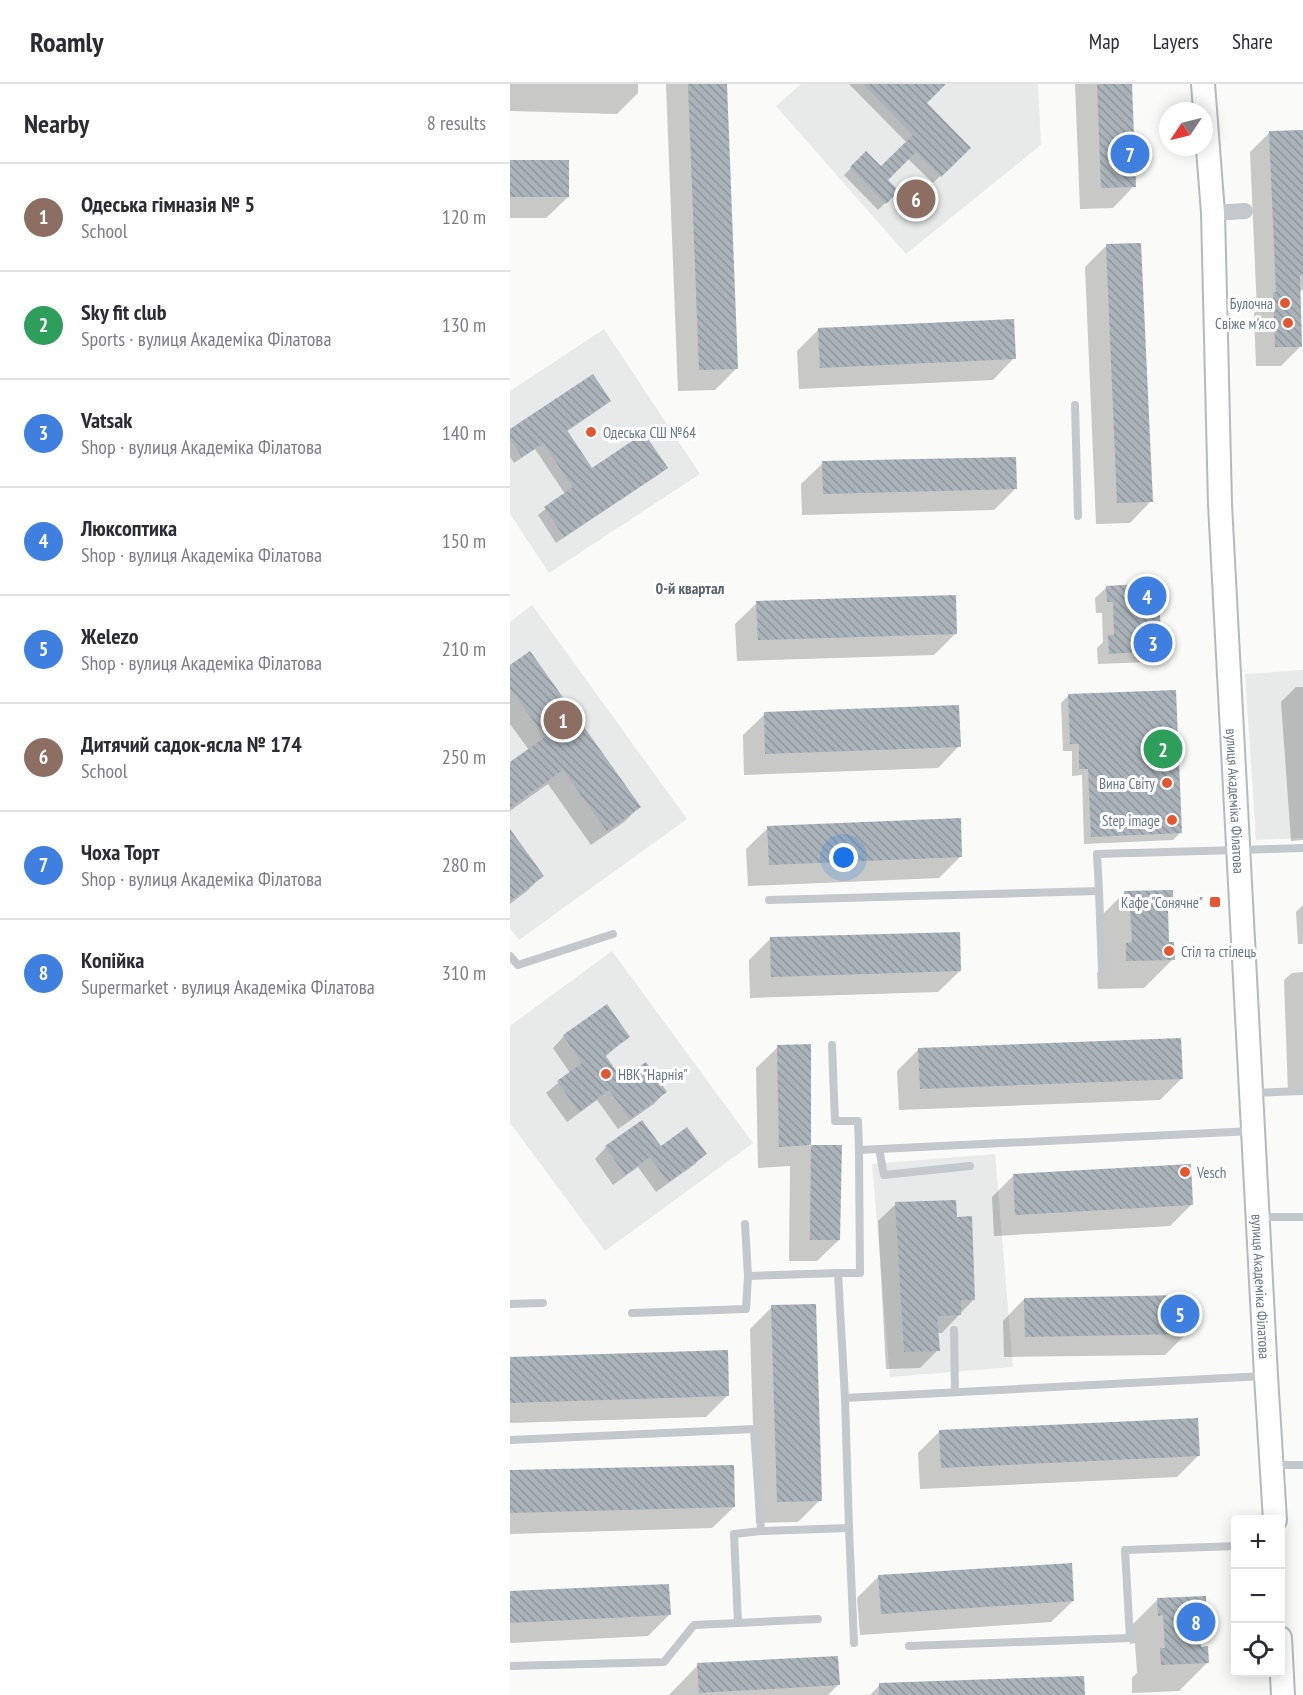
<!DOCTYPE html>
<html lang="en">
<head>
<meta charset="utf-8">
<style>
  body { margin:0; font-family:"PT Sans Narrow",sans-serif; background:#f2f2f3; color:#2b2b33 }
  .controls { position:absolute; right:18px; bottom:18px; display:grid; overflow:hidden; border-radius:6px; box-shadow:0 3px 15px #0003 }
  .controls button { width:54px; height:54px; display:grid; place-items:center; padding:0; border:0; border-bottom:2px solid #e1e1e2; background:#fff; color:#2b2b33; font:30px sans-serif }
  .compass { position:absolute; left:649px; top:18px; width:54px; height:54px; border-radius:50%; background:#fff; box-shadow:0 3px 15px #0003; rotate:235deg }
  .you { position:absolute; left:334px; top:774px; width:21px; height:21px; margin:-15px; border:4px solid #fff; border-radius:50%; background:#1a73e8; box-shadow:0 0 0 9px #1a73e833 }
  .badge { display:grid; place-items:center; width:39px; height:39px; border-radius:50%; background:#e4572e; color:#fff; font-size:20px; font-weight:700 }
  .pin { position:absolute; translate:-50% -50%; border:3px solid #fff; box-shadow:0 2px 6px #0006 }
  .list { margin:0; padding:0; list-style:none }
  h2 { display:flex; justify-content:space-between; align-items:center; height:78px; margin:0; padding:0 24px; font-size:26px }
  h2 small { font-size:20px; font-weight:400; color:#7c7c81 }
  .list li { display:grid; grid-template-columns:39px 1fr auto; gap:18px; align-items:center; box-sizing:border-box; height:108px; padding:0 24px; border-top:2px solid #e1e1e2 }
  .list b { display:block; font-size:22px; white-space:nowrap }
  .list p { margin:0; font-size:20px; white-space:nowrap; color:#7c7c81 }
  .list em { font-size:20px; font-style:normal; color:#7c7c81 }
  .icon { flex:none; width:33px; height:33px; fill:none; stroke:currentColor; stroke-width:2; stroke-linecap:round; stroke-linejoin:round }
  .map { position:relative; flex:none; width:793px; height:1611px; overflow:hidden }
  header { display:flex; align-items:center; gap:36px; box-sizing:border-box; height:84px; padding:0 30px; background:#fff; border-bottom:2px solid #e1e1e2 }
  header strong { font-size:28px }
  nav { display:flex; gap:33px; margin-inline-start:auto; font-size:21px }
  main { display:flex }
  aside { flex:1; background:#fff }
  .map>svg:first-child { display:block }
  .built { fill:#e8e9e9 }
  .shadow { fill:#0003 }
  .building { fill:url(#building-back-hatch) }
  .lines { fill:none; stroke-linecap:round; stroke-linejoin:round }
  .secondary-casing { stroke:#b3babf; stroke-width:26 }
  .service { stroke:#c3c8cc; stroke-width:8 }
  .minor { stroke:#c3c8cc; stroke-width:16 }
  .secondary { stroke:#fff; stroke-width:22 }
  .poi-dot { fill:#e4572e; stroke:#fff; stroke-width:2 }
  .labels { text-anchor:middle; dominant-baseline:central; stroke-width:6; stroke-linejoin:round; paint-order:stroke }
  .poi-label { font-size:15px; fill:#657683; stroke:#fff; text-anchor:end }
  .street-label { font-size:15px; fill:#657683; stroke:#fff }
  .neighbourhood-label { font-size:16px; font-weight:bold; fill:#57646e; stroke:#fff }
</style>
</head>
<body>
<header>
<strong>Roamly</strong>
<nav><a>Map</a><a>Layers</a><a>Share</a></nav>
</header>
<main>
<aside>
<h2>Nearby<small>8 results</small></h2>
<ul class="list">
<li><span class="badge" style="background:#8d6e63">1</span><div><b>Одеська гімназія № 5</b><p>School</p></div><em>120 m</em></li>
<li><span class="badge" style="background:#2e9e5b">2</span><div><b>Sky fit club</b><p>Sports · вулиця Академіка Філатова</p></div><em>130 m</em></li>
<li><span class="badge" style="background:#3f7fe0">3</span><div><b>Vatsak</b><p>Shop · вулиця Академіка Філатова</p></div><em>140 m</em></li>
<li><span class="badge" style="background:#3f7fe0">4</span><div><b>Люксоптика</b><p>Shop · вулиця Академіка Філатова</p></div><em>150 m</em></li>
<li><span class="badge" style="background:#3f7fe0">5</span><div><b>Жelezo</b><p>Shop · вулиця Академіка Філатова</p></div><em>210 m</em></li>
<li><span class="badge" style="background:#8d6e63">6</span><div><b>Дитячий садок-ясла № 174</b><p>School</p></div><em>250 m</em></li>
<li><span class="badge" style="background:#3f7fe0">7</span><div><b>Чоха Торт</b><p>Shop · вулиця Академіка Філатова</p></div><em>280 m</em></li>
<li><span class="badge" style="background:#3f7fe0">8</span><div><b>Копійка</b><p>Supermarket · вулиця Академіка Філатова</p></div><em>310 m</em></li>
</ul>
</aside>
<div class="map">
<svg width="793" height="1611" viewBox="0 0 793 1611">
  <defs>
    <pattern id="building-back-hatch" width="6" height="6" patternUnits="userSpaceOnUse" patternTransform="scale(1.5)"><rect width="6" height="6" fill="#aab3b9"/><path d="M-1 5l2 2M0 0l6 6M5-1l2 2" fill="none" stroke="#8e969c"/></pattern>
  </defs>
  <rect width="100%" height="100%" fill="#fafaf8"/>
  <g class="built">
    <polygon points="291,0 528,0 531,61 396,170 266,22"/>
    <polygon points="94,245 190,390 39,489 0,430 0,307"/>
    <polygon points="22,521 177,735 9,856 0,844 0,538"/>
    <polygon points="793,586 793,754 746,756 735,590"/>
    <polygon points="102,867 243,1059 95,1167 0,1039 0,942"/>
    <polygon points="485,1070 503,1283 380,1293 362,1080"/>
  </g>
  <g class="shadow">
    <polygon points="0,0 128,0 128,9 107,30 0,27"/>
    <polygon points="156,0 215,0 226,285 205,306 168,307"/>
    <polygon points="339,0 434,0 415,19 459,64 423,99 397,74 376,96 387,107 368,126 334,91 356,69 371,85 397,59"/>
    <polygon points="565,0 620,0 624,102 603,124 570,125"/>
    <polygon points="793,47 793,205 789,209 791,262 771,282 746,282 744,229 747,227 740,68 760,48"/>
    <polygon points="0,77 58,113 36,134 0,134"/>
    <polygon points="596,162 641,417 620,439 586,440 575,183"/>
    <polygon points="309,245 504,274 483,296 289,305 287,267"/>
    <polygon points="99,317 91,324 56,348 81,386 156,384 148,391 46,459 28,431 55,410 25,365 4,379 0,373 0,347"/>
    <polygon points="313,379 506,404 484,426 292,431 291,400"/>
    <polygon points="597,503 650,566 639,578 588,580 587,564 593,558 592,529 586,529 585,514"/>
    <polygon points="247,519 446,549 424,571 227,577 225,540"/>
    <polygon points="0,583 129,723 114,738 81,761 38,700 0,727 0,680 19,666 0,640"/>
    <polygon points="786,603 793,603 793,756 781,757 771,618"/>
    <polygon points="559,611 670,749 663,756 574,760 572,691 562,692 562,667 553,667 551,619"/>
    <polygon points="255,630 449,662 428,684 234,691 233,651"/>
    <polygon points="258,744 451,772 429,794 238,802 236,765"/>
    <polygon points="0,747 32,792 17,807 0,820"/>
    <polygon points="615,808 662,824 656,829 657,859 663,875 634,904 588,905 587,889 593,883 586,837"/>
    <polygon points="793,821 793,860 788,860 786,828"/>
    <polygon points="260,855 450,887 428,908 240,914 239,876"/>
    <polygon points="793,888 793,1011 778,1008 774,896 782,889"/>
    <polygon points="54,952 118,953 95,973 112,997 155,1008 144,1020 108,1045 87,1016 57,1038 36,1009 60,989 43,964"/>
    <polygon points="300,962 299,1062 330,1063 329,1156 307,1177 279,1177 280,1082 248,1084 246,984 268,963"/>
    <polygon points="409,965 671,995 650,1016 389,1026 387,987"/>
    <polygon points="96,1063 150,1064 195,1070 184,1081 146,1108 128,1083 103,1101 85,1075"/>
    <polygon points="503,1092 682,1120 660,1142 484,1152 482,1113"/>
    <polygon points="386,1120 445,1134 464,1215 432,1249 427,1249 428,1266 410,1284 376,1285 368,1137"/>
    <polygon points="514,1215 677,1249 655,1271 494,1273 493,1237"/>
    <polygon points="262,1223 310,1416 288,1438 246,1439 240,1245"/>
    <polygon points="0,1274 218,1311 196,1333 0,1339"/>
    <polygon points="430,1347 688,1372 667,1393 410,1405 408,1369"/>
    <polygon points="0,1388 224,1423 202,1444 0,1450"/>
    <polygon points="369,1492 563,1517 541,1538 350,1551 347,1514"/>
    <polygon points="0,1509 159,1531 138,1552 0,1559"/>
    <polygon points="648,1515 695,1528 688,1535 690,1564 697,1579 669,1607 622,1609 622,1594 627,1589 625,1559 620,1560 619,1544"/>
    <polygon points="188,1581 328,1601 318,1611 159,1611"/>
    <polygon points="371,1600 574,1611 360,1611"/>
  </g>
  <g class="building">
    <polygon points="178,0 217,0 228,285 189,286"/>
    <polygon points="353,0 436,0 417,19 461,64 431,93 406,68 378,96 389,107 376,120 340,83 356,67 371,82 403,51"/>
    <polygon points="587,0 622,0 626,103 591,104"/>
    <polygon points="793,46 793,191 790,191 792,263 765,263 763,208 766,208 759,47"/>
    <rect x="0" y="76" width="59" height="37"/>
    <polygon points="631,159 643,418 607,419 596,160"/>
    <polygon points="504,235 506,275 310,284 308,244"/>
    <polygon points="83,290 101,317 57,346 82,384 134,349 158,384 54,453 34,423 63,403 33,359 12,373 0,355 0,345"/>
    <polygon points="506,373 507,405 313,410 312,377"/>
    <polygon points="648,499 652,567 599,570 598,551 604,551 603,518 597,518 596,502"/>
    <polygon points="446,511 447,550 248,556 246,517"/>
    <polygon points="20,567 131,723 97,747 53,686 0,724 0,678 35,653 0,604 0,581"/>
    <polygon points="666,606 672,749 581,753 578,685 569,685 569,660 560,660 558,610"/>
    <polygon points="449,621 451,663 255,670 254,628"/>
    <polygon points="451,734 452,773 259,781 257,742"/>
    <polygon points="0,745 34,792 0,817"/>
    <polygon points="663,806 663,824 658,824 659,858 664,858 665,876 616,877 616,859 622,858 620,825 615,825 614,807"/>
    <polygon points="450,848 451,887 261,893 260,853"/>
    <polygon points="97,920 120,953 95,971 112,995 136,978 157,1008 120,1035 99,1006 69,1028 47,997 72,979 53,951"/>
    <polygon points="671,954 673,995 410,1005 408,964"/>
    <polygon points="301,960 301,1061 269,1063 267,961"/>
    <polygon points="132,1036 151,1062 177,1043 197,1070 158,1098 140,1073 115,1091 95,1062"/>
    <polygon points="301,1061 332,1061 330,1156 300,1156"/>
    <polygon points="681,1080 683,1121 505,1131 503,1090"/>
    <polygon points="446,1116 447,1133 462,1132 465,1216 451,1216 451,1231 427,1232 430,1267 394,1268 385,1118"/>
    <polygon points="678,1211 678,1250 515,1253 514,1214"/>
    <polygon points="306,1220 312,1417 267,1418 261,1221"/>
    <polygon points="218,1266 219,1312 0,1319 0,1273"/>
    <polygon points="688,1334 690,1372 431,1384 429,1346"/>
    <polygon points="224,1381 225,1423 0,1429 0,1386"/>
    <polygon points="562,1479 564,1517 371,1530 368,1491"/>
    <polygon points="159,1500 161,1531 0,1539 0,1507"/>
    <polygon points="696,1512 696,1529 689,1529 691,1563 698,1562 699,1579 651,1581 650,1564 655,1564 653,1531 648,1532 647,1514"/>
    <polygon points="328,1572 330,1601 189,1609 187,1579"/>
    <polygon points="574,1592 575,1611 369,1611 369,1599"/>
  </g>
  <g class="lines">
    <g class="secondary-casing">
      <g id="secondary">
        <path id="s1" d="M693 0 703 129 710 420 756 1292 765 1436"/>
        <polyline points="770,1554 773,1611"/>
      </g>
    </g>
    <g class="service">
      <polyline points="565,321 568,432"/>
      <polyline points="589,807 592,887"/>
      <polyline points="259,816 589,807 587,770 793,764"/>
      <polyline points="0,872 8,881 103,850"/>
      <polyline points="322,961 325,1037 348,1037 349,1066"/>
      <polyline points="742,1009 793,1007"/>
      <polyline points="369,1065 374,1091 460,1082"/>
      <polyline points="748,1133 793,1133"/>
      <polyline points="235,1140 238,1192 328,1189"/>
      <polyline points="0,1220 33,1219"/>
      <polyline points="122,1229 236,1225 238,1192"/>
      <polyline points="444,1246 445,1308"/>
      <polyline points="335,1314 754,1292"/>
      <polyline points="0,1356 244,1345 251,1447 339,1444 335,1314 328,1189 350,1189 349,1066 742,1047"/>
      <polyline points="762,1381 793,1381"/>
      <polyline points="339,1444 344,1559"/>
      <polyline points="251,1447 224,1450 228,1539 308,1535"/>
      <polyline points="399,1562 620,1554 615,1466 726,1462"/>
      <polyline points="0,1582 154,1578 184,1541 228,1539"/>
    </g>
    <polyline class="minor" points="703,129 735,127"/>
    <use href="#secondary" class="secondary"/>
  </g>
  <g class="poi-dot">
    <circle cx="775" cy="219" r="6"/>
    <circle cx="778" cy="239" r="6"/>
    <circle cx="81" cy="348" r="6"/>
    <circle cx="657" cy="699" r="6"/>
    <circle cx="662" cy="736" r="6"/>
    <rect x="699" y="812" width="12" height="12" rx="3"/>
    <circle cx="659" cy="867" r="6"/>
    <circle cx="96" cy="990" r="6"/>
    <circle cx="675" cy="1088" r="6"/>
  </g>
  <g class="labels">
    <g class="poi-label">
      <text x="763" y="219">Булочна</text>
      <text x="766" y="239">Свіже м'ясо</text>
      <text x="93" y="348" text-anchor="start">Одеська СШ №64</text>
      <text x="645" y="699">Вина Світу</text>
      <text x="650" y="736">Step image</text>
      <text x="693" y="818">Кафе "Сонячне"</text>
      <text x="671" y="867" text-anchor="start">Стіл та стілець</text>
      <text x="108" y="990" text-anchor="start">НВК "Нарнія"</text>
      <text x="687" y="1088" text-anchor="start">Vesch</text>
    </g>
    <g class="street-label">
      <text stroke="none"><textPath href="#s1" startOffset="718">вулиця Академіка Філатова</textPath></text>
      <text stroke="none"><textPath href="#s1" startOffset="1204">вулиця Академіка Філатова</textPath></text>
    </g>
    <g class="neighbourhood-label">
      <text x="180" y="504">0-й квартал</text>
    </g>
  </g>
</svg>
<div class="controls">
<button>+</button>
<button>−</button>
<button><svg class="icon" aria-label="locate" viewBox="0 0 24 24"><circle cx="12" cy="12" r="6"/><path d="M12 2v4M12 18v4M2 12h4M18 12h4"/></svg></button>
</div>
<svg class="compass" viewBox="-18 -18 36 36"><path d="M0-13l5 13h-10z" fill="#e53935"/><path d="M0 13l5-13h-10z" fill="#7c7c81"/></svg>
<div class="you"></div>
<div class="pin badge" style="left:53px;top:636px;background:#8d6e63">1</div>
<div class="pin badge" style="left:653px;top:665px;background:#2e9e5b">2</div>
<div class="pin badge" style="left:643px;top:559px;background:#3f7fe0">3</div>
<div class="pin badge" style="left:637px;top:512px;background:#3f7fe0">4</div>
<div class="pin badge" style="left:670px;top:1230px;background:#3f7fe0">5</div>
<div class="pin badge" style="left:406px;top:115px;background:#8d6e63">6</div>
<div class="pin badge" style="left:620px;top:70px;background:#3f7fe0">7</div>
<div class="pin badge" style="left:686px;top:1538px;background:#3f7fe0">8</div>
</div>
</main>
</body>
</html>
